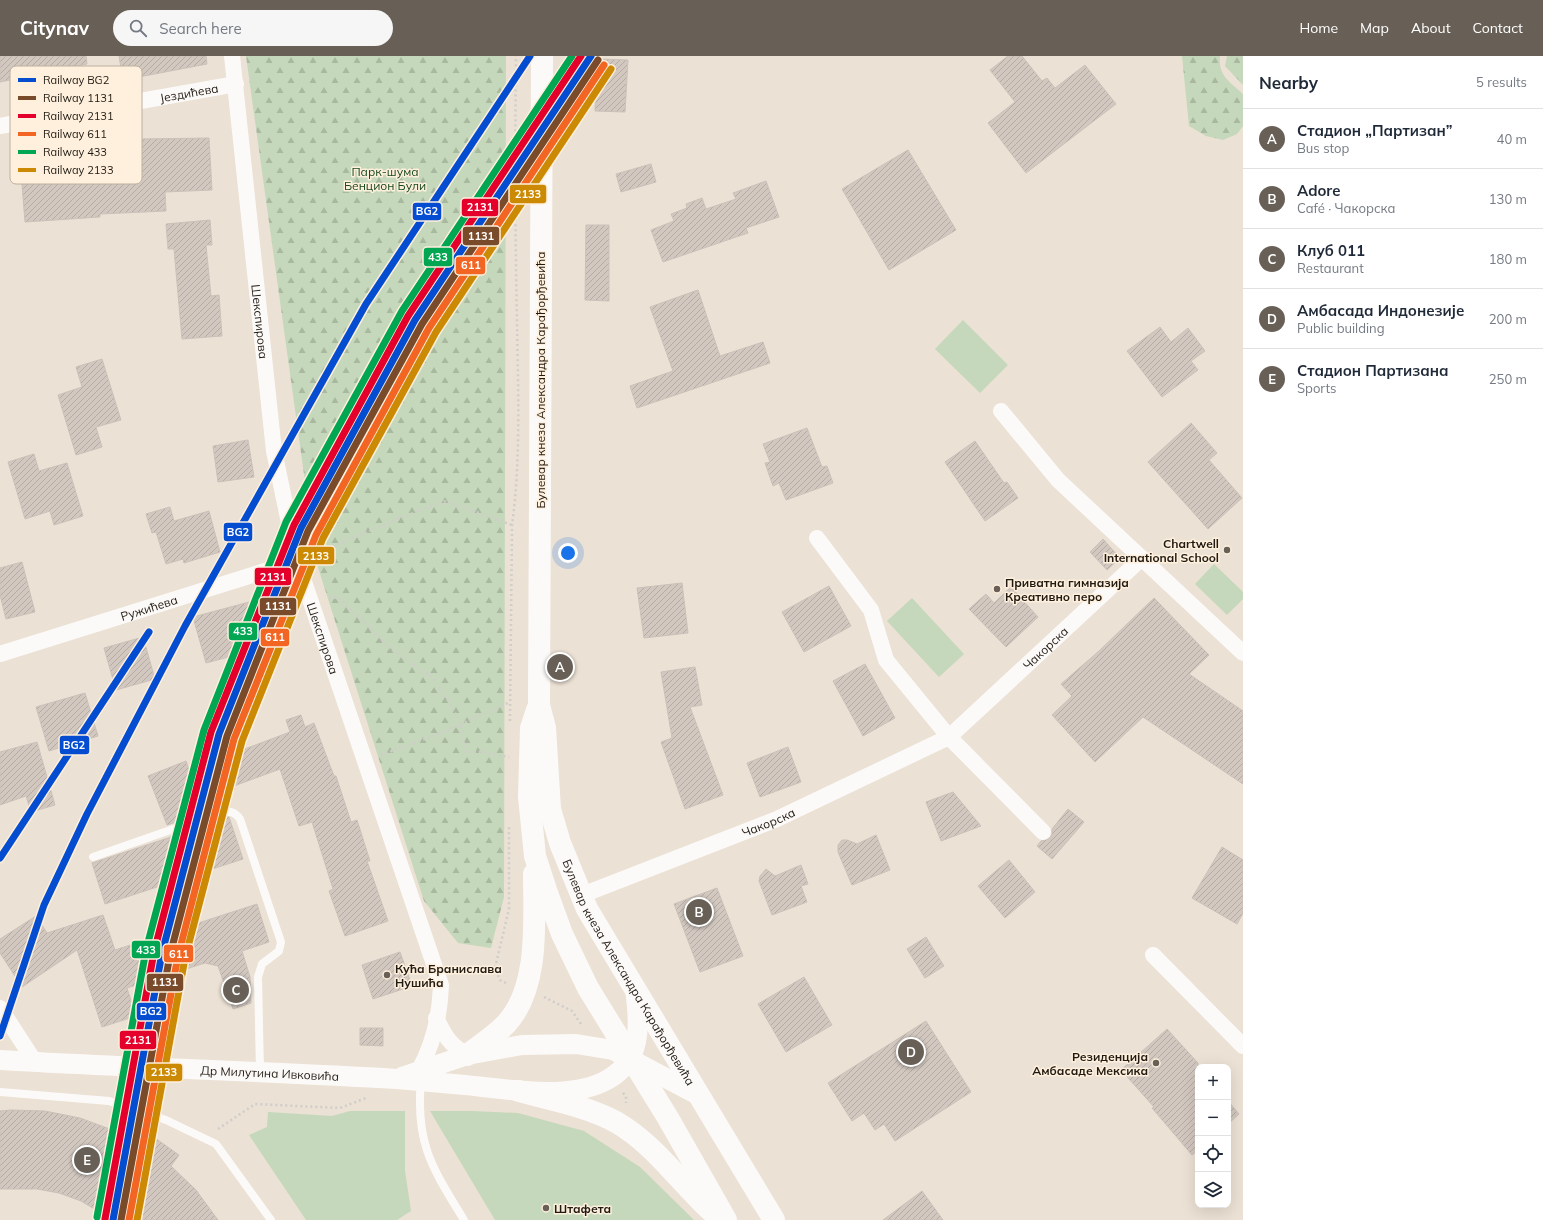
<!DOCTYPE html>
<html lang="en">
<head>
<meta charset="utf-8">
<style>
  body { margin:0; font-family:Mulish,sans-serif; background:#f6f6f7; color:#1f2937 }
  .controls { position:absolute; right:12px; bottom:12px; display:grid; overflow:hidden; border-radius:8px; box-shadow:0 4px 16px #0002 }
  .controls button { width:36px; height:36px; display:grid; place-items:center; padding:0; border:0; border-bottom:1px solid #e0e1e3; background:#fff; color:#1f2937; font:20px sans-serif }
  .you { position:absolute; left:568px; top:497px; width:14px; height:14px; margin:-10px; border:3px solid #fff; border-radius:50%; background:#1a73e8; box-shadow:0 0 0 6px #1a73e833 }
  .badge { display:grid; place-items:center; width:26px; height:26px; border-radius:50%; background:#686056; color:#fff; font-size:13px; font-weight:700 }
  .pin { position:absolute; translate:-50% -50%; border:2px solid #fff; box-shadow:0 1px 4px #0006 }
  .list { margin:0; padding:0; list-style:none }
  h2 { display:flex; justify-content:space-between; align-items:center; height:52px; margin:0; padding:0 16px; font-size:17px }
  h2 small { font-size:13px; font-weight:400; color:#747a83 }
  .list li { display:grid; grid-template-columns:26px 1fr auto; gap:12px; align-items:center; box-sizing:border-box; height:60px; padding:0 16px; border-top:1px solid #e0e1e3 }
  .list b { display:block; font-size:15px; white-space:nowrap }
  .list p { margin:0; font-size:13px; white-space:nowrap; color:#747a83 }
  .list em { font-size:13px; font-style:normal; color:#747a83 }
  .icon { flex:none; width:22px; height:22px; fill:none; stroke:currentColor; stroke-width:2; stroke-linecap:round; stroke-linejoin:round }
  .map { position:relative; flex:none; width:1243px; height:1164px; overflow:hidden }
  header { display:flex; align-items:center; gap:24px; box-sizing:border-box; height:56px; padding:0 20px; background:#686056; color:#fff }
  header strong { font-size:19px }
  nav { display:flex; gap:22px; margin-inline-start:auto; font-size:14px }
  .search { width:280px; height:36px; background:#f6f6f7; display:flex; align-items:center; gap:10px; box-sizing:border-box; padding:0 14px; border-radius:22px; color:#747a83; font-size:15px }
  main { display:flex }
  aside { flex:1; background:#fff }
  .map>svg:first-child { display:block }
  .forest { fill:url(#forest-firs) }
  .park { fill:#c5d8bb }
  .building { fill:url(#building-hatch); stroke:#cbc1b9 }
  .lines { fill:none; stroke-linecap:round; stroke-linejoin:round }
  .path { stroke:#d0cdca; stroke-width:2.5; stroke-dasharray:2 3; stroke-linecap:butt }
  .service { stroke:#fcfaf9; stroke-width:8 }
  .minor { stroke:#fcfaf9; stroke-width:16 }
  .tertiary { stroke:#fcfaf9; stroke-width:20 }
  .secondary { stroke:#fcfaf9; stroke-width:22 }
  .rail-1-casing { stroke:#fef0dd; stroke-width:10 }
  .rail-2-casing { stroke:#fef0dd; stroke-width:10 }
  .rail-3-casing { stroke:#fef0dd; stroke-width:10 }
  .rail-4-casing { stroke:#fef0dd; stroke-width:10 }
  .rail-5-casing { stroke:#fef0dd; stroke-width:10 }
  .rail-6-casing { stroke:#fef0dd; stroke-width:10 }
  .rail-1 { stroke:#044cd0; stroke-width:7 }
  .rail-2 { stroke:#7a4b2a; stroke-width:7 }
  .rail-3 { stroke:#e4002b; stroke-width:7 }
  .rail-4 { stroke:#f26522; stroke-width:7 }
  .rail-5 { stroke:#00a651; stroke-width:7 }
  .rail-6 { stroke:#cc8a04; stroke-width:7 }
  .poi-dot { fill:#686056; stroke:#fef0dd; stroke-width:1.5 }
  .labels { text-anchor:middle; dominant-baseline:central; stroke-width:3; stroke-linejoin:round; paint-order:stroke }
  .street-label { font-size:12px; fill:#211a12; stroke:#fef0dd }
  .park-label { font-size:12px; fill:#17471b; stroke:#fef0dd }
  .poi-label { font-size:12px; font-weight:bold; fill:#211a12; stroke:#fef0dd; text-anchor:start }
  .key { fill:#fef0dd; stroke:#bcb0a0; stroke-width:1 }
  .key-label { font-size:11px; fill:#211a12 }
  .line-badge { stroke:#fef0dd; stroke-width:1.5 }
  .badge-label { font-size:11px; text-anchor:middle; font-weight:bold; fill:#fff }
</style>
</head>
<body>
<header>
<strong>Citynav</strong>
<div class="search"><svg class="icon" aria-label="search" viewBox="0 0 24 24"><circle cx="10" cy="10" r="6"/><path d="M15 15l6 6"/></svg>Search here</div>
<nav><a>Home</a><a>Map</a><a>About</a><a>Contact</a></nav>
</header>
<main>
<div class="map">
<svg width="1243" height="1164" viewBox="0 0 1243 1164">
  <defs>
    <pattern id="forest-firs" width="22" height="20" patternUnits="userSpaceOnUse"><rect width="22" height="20" fill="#c5d8bb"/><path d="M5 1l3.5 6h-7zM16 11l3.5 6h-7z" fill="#a9b9a0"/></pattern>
    <pattern id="building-hatch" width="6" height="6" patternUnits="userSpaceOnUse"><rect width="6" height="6" fill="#d2c8c0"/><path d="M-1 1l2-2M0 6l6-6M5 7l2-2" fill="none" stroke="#b4aba4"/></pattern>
  </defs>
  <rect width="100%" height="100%" fill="#ebe1d4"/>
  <g class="forest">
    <polygon points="246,0 506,0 504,841 491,892 458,887 424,845 316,505"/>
    <path d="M1182 0H1220C1218 20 1230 26 1243 38V70L1237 78 1223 84 1206 80 1189 70Z"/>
    <polygon points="1227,0 1243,0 1243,29 1225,10"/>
  </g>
  <g class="park">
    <polygon points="963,264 1008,309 980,337 935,293"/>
    <polygon points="1214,508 1243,536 1243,543 1227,559 1195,528"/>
    <polygon points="912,542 964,598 939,621 887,565"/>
    <polygon points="350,1055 405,1055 405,1115 411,1155 397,1164 306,1164 249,1079 267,1071 268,1056 332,1060"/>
    <polygon points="430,1055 472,1055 518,1057 584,1075 640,1111 694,1164 495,1164"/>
  </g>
  <g class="building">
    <polygon points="0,0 86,0 87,8 0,26"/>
    <polygon points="119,0 206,0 207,8 123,24"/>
    <polygon points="1008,0 1022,0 1042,25 1047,22 1055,32 1085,9 1116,48 1026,117 988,67 1015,46 990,14"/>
    <polygon points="597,3 628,4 625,56 595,55"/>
    <polygon points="209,82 212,134 165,136 166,155 100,158 100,161 25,166 19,91 49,89 50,104 84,102 115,100 114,94 139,93 138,83"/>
    <polygon points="908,94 956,174 889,214 842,133"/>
    <polygon points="651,108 656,126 621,136 616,118"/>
    <polygon points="766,125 779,161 746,172 748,177 663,206 651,174 674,165 671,158 687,152 686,148 702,142 706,153 736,143 733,137"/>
    <polygon points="210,164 212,189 206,189 211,240 219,239 222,280 182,283 174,193 168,193 166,168"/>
    <polygon points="586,169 609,169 609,245 585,244"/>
    <polygon points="698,234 720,300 763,286 770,307 637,352 630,330 673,315 650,251"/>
    <polygon points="1160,271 1171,286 1188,272 1205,295 1191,305 1198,314 1162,341 1127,295"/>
    <polygon points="102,303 121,364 96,371 102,391 76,399 58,339 82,331 76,311"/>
    <polygon points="1191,367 1217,397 1209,404 1242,442 1208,473 1148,406"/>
    <polygon points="807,372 822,411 827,410 833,427 786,444 779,427 773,430 765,407 770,406 763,388"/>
    <polygon points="248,384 254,421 218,426 213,390"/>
    <polygon points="975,385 1004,427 1007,426 1018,442 985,465 945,406"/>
    <polygon points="34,398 39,415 67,407 83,460 54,469 50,455 25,463 8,406"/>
    <polygon points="170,451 174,465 209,455 220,496 184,507 183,503 166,508 156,476 152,477 146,458"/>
    <polygon points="1103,483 1120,502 1107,514 1090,496"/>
    <polygon points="22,506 35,556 6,563 0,539 0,512"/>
    <polygon points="682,527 688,577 644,582 637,532"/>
    <polygon points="829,530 851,570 804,596 782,556"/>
    <polygon points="1011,531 1038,561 1006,591 969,553 986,538 994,547"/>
    <polygon points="1154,542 1209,599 1189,618 1243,655 1243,728 1143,661 1095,706 1052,659 1072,640 1061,628 1099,595"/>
    <polygon points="253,545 266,591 206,607 193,561"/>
    <polygon points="143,581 155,623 116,634 104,592"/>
    <polygon points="865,608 895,662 863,680 833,625"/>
    <polygon points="695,611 702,649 690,651 723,739 685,753 661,686 672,682 661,616"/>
    <polygon points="85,637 98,680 49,695 36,651"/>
    <polygon points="301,659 305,671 314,667 334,720 336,720 351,766 357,764 370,805 367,805 388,865 345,880 329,835 333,833 312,766 299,770 280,713 234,730 235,733 221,738 225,750 167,769 148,720 186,705 189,714 290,676 286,664"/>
    <polygon points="37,686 55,749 31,756 26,740 0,749 0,696"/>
    <polygon points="788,691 801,726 760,741 747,707"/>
    <polygon points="953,736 981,770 941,785 926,746"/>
    <polygon points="1068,753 1084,766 1052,803 1037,790 1041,785 1050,782 1052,778 1052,773"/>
    <polygon points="223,761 229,761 243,803 105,848 92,807 171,781 171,780"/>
    <polygon points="876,779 890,814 852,829 838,796 838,789 842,784 847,784 857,788"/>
    <polygon points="1222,791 1243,804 1243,857 1237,868 1192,842"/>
    <polygon points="1009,804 1035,836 1005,862 978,830"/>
    <polygon points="801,809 808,828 801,830 807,846 772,859 759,825 760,820 766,813 775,820"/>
    <polygon points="717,832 743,900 700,916 674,848"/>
    <polygon points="257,848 269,886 242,895 250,921 251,947 233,953 218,910 205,907 127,932 136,960 102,971 77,894 22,931 0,897 0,883 36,860 47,877 103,859 115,894"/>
    <polygon points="926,881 944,910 925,922 907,893"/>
    <polygon points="400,896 412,930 373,943 362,909"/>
    <polygon points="804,921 832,969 786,996 758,948"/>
    <polygon points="926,965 971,1036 895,1085 884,1068 875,1074 864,1057 852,1065 828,1027"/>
    <polygon points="360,972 383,972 383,990 360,989"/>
    <polygon points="1167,973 1198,1007 1198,1094 1192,1099 1152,1052 1154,1051 1121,1014"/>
    <polygon points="1228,1045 1239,1058 1228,1068"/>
    <polygon points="11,1054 45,1055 80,1062 134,1082 141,1072 179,1099 171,1110 196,1134 218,1164 113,1164 81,1145 59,1137 37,1133 0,1133 0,1055"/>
    <polygon points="922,1135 943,1164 883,1164"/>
  </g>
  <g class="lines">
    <g class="path">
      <polyline points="314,498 418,455 446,445 512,469"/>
      <polyline points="329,541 339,542 391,593 432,621 447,643 461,668 465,696 481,696 509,701"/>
      <path d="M510 665 512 469C521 404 518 332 517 266 515 177 515 89 516 0"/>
      <polyline points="381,699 446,675 510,646"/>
      <polyline points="506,927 500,924 495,912 509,853 509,770"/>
      <polyline points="544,941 572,955 581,968"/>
      <polyline points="623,1037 626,1040 626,1047"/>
      <polyline points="218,1073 255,1048 340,1052 366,1042"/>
    </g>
    <g class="service">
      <path d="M93 801 222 756C231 755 235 756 240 763L281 886 279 895 262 908 258 921 260 1016"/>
      <path d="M421 1025C415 1088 433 1113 464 1164"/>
      <polyline points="0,1036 109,1045 166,1064 216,1088 271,1164"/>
    </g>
    <g class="minor">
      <path id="s1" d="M232 0 274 395 297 505 441 929C440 958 433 989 419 1014"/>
      <path id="s2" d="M0 70 236 28"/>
      <polyline points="1001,355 1058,424 1243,597"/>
      <polyline points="817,482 871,554 886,604 949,681 1043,776"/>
      <path id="s3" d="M0 598 297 505"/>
      <path id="s4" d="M582 839 777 763 949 681 1142 502"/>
      <polyline points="1153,899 1243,990"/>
      <polyline points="0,952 35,1006"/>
      <path d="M436 962C445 980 449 988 467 999"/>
    </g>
    <g class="tertiary">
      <path id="s5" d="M0 1004C132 1012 265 1015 397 1023 420 1025 443 1027 465 1029 506 1033 565 1044 603 1026 643 1007 640 970 635 933"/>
      <polyline points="402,1021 467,999 522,989 576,988 613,994 698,1039"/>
    </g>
    <g class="secondary">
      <path id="s6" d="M542 0 539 649 545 672 550 753 560 787 587 853 774 1164"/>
      <polyline points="537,654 531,672 529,741 535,800 546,834 562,878 588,932 668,1062 726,1164"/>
      <path d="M467 999C480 989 495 980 506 968 540 932 534 864 534 818"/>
      <path d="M519 1035C551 1044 586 1050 616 1066 654 1088 678 1124 710 1154"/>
    </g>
    <g class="rail-1-casing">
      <g id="rail-1">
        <polyline points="0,802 149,576"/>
        <polyline points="0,980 44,849 87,758 185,570 366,248 530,0"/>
        <polyline points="113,1164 162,897 219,678 301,472 415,264 591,0"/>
      </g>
    </g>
    <g class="rail-2-casing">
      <polyline id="rail-2" points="121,1164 170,899 227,680 308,475 422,268 598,4"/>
    </g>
    <g class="rail-3-casing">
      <polyline id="rail-3" points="105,1163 154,896 211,676 294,469 408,260 581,0"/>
    </g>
    <g class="rail-4-casing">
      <polyline id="rail-4" points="129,1164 178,900 234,683 316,479 429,272 604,9"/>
    </g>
    <g class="rail-5-casing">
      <polyline id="rail-5" points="97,1161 146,894 204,674 286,466 402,255 572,0"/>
    </g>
    <g class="rail-6-casing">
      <polyline id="rail-6" points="137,1164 185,902 242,685 323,482 436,276 611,13"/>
    </g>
    <use href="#rail-1" class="rail-1"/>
    <use href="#rail-2" class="rail-2"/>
    <use href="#rail-3" class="rail-3"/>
    <use href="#rail-4" class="rail-4"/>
    <use href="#rail-5" class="rail-5"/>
    <use href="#rail-6" class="rail-6"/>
  </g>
  <g class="poi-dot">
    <circle cx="1227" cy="494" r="4"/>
    <circle cx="997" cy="533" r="4"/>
    <circle cx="387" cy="919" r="4"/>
    <circle cx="1156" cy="1007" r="4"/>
    <circle cx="546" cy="1152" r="4"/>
  </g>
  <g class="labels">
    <g class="street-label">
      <text stroke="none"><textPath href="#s2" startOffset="192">Јездићева</textPath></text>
      <text stroke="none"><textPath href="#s1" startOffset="267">Шекспирова</textPath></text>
      <text transform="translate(540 324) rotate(-90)">Булевар кнеза Александра Карађорђевића</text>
      <text stroke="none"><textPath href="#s3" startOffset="156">Ружићева</textPath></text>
      <text stroke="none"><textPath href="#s1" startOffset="591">Шекспирова</textPath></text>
      <text stroke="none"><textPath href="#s4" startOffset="531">Чакорска</textPath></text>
      <text stroke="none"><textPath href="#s4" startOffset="200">Чакорска</textPath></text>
      <text stroke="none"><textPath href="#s6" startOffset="936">Булевар кнеза Александра Карађорђевића</textPath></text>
      <text stroke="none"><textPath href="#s5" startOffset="270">Др Милутина Ивковића</textPath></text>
    </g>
    <g class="park-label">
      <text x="385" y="115">Парк-шума<tspan x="385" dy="14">Бенцион Були</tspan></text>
    </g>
    <g class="poi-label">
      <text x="1219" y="487" text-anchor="end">Chartwell<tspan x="1219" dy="14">International School</tspan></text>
      <text x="1005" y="526">Приватна гимназија<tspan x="1005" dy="14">Креативно перо</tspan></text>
      <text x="395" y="912">Кућа Бранислава<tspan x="395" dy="14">Нушића</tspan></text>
      <text x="1148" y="1000" text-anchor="end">Резиденција<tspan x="1148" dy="14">Амбасаде Мексика</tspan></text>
      <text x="554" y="1152">Штафета</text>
    </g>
  </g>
  <rect x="10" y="10" width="132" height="118" rx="6" class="key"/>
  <rect x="18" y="22" width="18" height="4" fill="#044cd0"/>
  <rect x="18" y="40" width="18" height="4" fill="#7a4b2a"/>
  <rect x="18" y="58" width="18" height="4" fill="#e4002b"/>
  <rect x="18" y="76" width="18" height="4" fill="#f26522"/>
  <rect x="18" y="94" width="18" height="4" fill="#00a651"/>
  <rect x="18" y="112" width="18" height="4" fill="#cc8a04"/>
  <g class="key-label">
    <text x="43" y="28">Railway BG2</text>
    <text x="43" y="46">Railway 1131</text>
    <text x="43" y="64">Railway 2131</text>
    <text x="43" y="82">Railway 611</text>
    <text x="43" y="100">Railway 433</text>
    <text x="43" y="118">Railway 2133</text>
  </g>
  <g class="line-badge">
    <rect x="509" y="128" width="38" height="20" rx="4" fill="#cc8a04"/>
    <rect x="461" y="142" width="38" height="19" rx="4" fill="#e4002b"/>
    <rect x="412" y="146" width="30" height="19" rx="4" fill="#044cd0"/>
    <rect x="462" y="170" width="38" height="20" rx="4" fill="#7a4b2a"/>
    <rect x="423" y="191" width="30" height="20" rx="4" fill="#00a651"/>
    <rect x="455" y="200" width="31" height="19" rx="4" fill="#f26522"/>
    <rect x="223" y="466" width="30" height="20" rx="4" fill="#044cd0"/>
    <rect x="297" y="490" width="38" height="19" rx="4" fill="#cc8a04"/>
    <rect x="254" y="511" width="38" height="19" rx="4" fill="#e4002b"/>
    <rect x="259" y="541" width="38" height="19" rx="4" fill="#7a4b2a"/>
    <rect x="228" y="566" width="30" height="19" rx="4" fill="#00a651"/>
    <rect x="260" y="572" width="30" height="19" rx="4" fill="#f26522"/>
    <rect x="59" y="679" width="31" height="20" rx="4" fill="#044cd0"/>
    <rect x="131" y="884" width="30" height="19" rx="4" fill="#00a651"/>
    <rect x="163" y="888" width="31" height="19" rx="4" fill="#f26522"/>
    <rect x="146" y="917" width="38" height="19" rx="4" fill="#7a4b2a"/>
    <rect x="136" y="946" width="31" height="19" rx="4" fill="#044cd0"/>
    <rect x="119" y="974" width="38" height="20" rx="4" fill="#e4002b"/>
    <rect x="145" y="1007" width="38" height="19" rx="4" fill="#cc8a04"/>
  </g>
  <g class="badge-label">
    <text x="528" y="142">2133</text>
    <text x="480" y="155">2131</text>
    <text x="427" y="159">BG2</text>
    <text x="481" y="184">1131</text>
    <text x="438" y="205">433</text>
    <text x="471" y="213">611</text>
    <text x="238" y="480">BG2</text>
    <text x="316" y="504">2133</text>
    <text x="273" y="525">2131</text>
    <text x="278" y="554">1131</text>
    <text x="243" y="579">433</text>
    <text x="275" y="585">611</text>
    <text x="74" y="693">BG2</text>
    <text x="146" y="898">433</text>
    <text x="179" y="902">611</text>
    <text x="165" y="930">1131</text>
    <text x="151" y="959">BG2</text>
    <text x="138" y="988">2131</text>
    <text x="164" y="1020">2133</text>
  </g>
</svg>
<div class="controls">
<button>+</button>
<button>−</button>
<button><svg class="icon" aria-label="locate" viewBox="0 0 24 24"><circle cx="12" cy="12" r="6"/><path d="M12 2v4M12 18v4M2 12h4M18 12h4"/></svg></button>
<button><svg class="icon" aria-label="layers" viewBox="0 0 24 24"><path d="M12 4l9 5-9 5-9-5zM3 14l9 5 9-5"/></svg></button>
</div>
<div class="you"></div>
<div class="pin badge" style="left:560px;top:611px">A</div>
<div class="pin badge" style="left:699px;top:856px">B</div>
<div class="pin badge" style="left:236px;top:934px">C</div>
<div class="pin badge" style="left:911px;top:996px">D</div>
<div class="pin badge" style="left:87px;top:1104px">E</div>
</div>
<aside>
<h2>Nearby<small>5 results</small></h2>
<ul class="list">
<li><span class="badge">A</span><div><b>Стадион „Партизан”</b><p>Bus stop</p></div><em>40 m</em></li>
<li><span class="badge">B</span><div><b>Adore</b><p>Café · Чакорска</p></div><em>130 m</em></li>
<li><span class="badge">C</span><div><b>Клуб 011</b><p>Restaurant</p></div><em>180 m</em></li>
<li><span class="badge">D</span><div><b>Амбасада Индонезије</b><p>Public building</p></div><em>200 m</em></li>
<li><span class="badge">E</span><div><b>Стадион Партизана</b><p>Sports</p></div><em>250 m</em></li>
</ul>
</aside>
</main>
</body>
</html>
